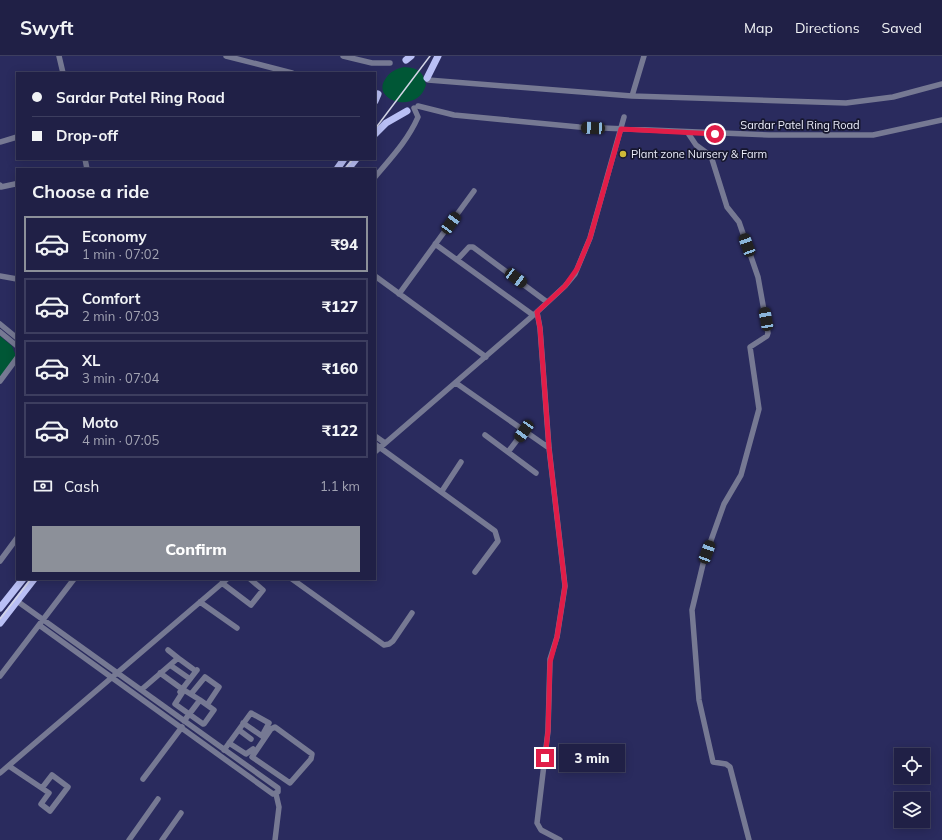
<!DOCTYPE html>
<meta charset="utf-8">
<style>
body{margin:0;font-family:Mulish,sans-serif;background:#2d2d51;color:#f1f3f6;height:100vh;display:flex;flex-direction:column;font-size:15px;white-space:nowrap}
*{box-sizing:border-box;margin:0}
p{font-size:13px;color:#a2a3b3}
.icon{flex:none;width:22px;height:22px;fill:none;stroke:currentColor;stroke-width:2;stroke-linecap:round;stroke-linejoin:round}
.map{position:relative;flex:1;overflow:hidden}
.panel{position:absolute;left:16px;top:112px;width:360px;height:412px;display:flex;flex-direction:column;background:#202046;border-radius:0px;box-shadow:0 2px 10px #0003,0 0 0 1px #3d3e5f}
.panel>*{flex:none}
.guide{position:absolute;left:16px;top:16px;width:360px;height:88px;border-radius:0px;box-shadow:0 2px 10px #0003,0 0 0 1px #3d3e5f;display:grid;align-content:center;height:88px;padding:0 16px;background:#202046}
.controls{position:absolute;left:894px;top:692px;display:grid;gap:8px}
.controls a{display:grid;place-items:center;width:36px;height:36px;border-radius:0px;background:#202046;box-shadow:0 2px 10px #0003,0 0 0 1px #3d3e5f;font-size:20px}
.end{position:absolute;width:18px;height:18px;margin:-9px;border:5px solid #e11d48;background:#fff;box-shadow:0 0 0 2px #fff}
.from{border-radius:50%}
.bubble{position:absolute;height:28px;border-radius:0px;background:#202046;box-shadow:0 2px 10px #0003,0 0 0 1px #3d3e5f;font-size:13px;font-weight:800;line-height:28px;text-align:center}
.car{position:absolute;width:12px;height:24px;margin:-12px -6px;border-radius:5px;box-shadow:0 0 3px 1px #0007;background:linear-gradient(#222 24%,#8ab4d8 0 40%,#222 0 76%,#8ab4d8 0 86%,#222 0)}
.guide b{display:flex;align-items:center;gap:14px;height:38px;font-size:15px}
.guide b+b{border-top:1px solid #3d3e5f}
.guide i{width:10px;height:10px;background:#f1f3f6}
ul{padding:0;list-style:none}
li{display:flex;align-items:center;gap:12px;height:56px;margin:0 8px 6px;padding:0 8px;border:2px solid #3d3e5f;border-radius:0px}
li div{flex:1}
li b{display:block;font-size:15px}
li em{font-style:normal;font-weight:800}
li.selected{border-color:#8c9099}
li>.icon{width:36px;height:36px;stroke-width:1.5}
h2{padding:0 16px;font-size:18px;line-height:48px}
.pay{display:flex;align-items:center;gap:10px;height:44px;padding:0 16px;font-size:15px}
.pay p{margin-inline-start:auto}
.action{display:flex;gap:8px;margin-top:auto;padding:8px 16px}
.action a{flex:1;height:46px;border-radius:0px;background:#8c9099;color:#fff;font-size:16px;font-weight:800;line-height:46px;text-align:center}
header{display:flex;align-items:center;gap:24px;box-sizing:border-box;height:56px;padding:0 20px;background:#202046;border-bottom:1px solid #3d3e5f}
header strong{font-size:19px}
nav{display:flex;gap:22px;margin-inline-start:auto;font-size:14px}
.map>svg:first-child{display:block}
.green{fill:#005736}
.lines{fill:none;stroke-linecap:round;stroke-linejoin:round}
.minor{stroke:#767993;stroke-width:5.5}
.major{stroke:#b9bff5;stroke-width:7}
.rail{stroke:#d2d4e6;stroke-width:1.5}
.route{stroke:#e11d48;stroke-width:5}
.poi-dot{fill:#ceb938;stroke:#16172e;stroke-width:1.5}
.labels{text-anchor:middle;stroke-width:3.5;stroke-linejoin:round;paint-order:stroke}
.street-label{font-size:11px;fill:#eceefb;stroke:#16172e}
.poi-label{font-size:11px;fill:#eceefb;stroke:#16172e;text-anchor:start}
</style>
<header>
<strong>Swyft</strong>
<nav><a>Map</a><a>Directions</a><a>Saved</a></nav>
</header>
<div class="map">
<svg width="942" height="784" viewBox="0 0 942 784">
<rect width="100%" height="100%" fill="#2a2b5e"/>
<path class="green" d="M404 11C418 12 423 15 426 29 417 60 369 44 386 22 391 15 396 13 404 11Z
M0 280 12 290 16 300 0 327Z"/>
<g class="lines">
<path class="minor" d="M59 0 63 17
M226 0 292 17
M343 0 372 7H390
M428 24 632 40 846 47 893 41 942 28
M632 40 644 0
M418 50 454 59 579 71 769 79H873L942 64
M688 77 696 89 711 100 727 151 739 166 758 221 768 277 767 280 750 291 759 353 741 419 724 448 704 504 692 554 699 644 713 706 726 708 730 711 749 784
M0 86 17 81
M85 103 87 113
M375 121C391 102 408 84 418 61L414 52
M0 129 1 131 15 128
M435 188 533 259
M457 204 469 191H473L547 246
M0 220 17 223
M375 220 486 301
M399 238 474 135
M537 256 540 272 549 392 565 530 557 581 550 603 548 675 537 767 541 774 560 784
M0 268 17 282
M0 276 17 290
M0 325 17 302
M456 327 549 392
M485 379 536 417
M375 380 385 387
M375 388 495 475 498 485 475 516
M375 396 537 256 565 230 575 218 590 182 624 61
M508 396 524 375
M442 435 461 406
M0 505 17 482
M292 523 384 589 389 588 393 585 412 557
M222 527 251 549 263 534 250 523
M17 545 278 732V736L273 738 39 569
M200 546 237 572
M168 594 178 602 170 609
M178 602 193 613
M160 617 182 633
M0 620 74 523
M141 634 170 609 190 623
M180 636 197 614
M191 638 205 621 219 631 207 649
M184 665 200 644 184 634 175 648 203 668H204L214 654 200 644
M243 667 262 680
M275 671 312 698 311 703 290 727 252 701 271 673Z
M239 674 251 683
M229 687 246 698 253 693
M224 694 251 657 269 667 264 676
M9 710C22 719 36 728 49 737L41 748 50 755 68 731 52 719 42 732
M0 717 227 523
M143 723 182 671
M129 784 158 743
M162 784 181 757
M275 784 279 751 276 738"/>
<path class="major" d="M406 4 411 0
M427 22 438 0
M375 45 378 38
M375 78 386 67 407 55
M337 113 344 103
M348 113 356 103
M0 552 23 523
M0 567 34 523"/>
<path class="rail" d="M375 73 430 0
M345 113 353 103
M0 563 31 523"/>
</g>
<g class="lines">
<path class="route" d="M545 702 548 675 550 606 557 581 565 530 549 392 540 272 537 256 565 230 577 213 590 182 621 73 715 78"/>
</g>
<circle class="poi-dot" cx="623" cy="98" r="4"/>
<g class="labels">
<g class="street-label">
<text x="800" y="73">Sardar Patel Ring Road</text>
</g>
<g class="poi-label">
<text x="631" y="102">Plant zone Nursery &amp; Farm</text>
</g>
</g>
</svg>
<div class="controls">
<a><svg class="icon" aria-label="locate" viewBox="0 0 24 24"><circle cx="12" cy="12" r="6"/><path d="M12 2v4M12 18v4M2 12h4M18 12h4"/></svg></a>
<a><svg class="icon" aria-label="layers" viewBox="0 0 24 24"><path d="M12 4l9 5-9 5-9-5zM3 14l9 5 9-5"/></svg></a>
</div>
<i class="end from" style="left:715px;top:78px"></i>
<i class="end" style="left:545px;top:702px"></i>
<div class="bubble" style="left:559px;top:688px;width:66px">3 min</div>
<i class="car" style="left:593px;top:72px;rotate:273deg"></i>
<i class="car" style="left:451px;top:167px;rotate:36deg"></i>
<i class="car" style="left:747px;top:189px;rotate:340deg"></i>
<i class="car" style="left:516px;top:222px;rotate:127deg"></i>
<i class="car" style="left:766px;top:263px;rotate:350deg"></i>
<i class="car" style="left:524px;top:375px;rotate:215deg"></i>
<i class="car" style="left:707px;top:496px;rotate:20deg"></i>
<div class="guide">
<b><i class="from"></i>Sardar Patel Ring Road</b>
<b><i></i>Drop-off</b>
</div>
<section class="panel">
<h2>Choose a ride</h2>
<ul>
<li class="selected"><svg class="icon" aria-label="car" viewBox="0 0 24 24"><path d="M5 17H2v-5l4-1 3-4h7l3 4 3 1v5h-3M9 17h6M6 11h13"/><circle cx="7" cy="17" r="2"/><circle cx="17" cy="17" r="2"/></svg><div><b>Economy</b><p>1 min · 07:02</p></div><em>₹94</em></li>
<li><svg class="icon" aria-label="car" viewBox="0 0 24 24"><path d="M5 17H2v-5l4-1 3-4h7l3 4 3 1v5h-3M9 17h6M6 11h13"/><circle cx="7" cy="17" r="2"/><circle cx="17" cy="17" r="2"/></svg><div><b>Comfort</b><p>2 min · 07:03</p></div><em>₹127</em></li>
<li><svg class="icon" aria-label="car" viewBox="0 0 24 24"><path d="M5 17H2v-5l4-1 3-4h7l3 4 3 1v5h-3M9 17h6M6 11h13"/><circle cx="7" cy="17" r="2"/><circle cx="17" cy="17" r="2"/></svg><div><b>XL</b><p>3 min · 07:04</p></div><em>₹160</em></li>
<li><svg class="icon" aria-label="car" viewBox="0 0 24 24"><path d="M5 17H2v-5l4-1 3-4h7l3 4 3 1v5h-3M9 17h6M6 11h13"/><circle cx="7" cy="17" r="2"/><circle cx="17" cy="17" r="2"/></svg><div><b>Moto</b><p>4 min · 07:05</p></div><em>₹122</em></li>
</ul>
<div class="pay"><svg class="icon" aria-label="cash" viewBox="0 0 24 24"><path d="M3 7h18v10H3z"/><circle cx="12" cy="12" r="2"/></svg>Cash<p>1.1 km</p></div>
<div class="action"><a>Confirm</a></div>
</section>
</div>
